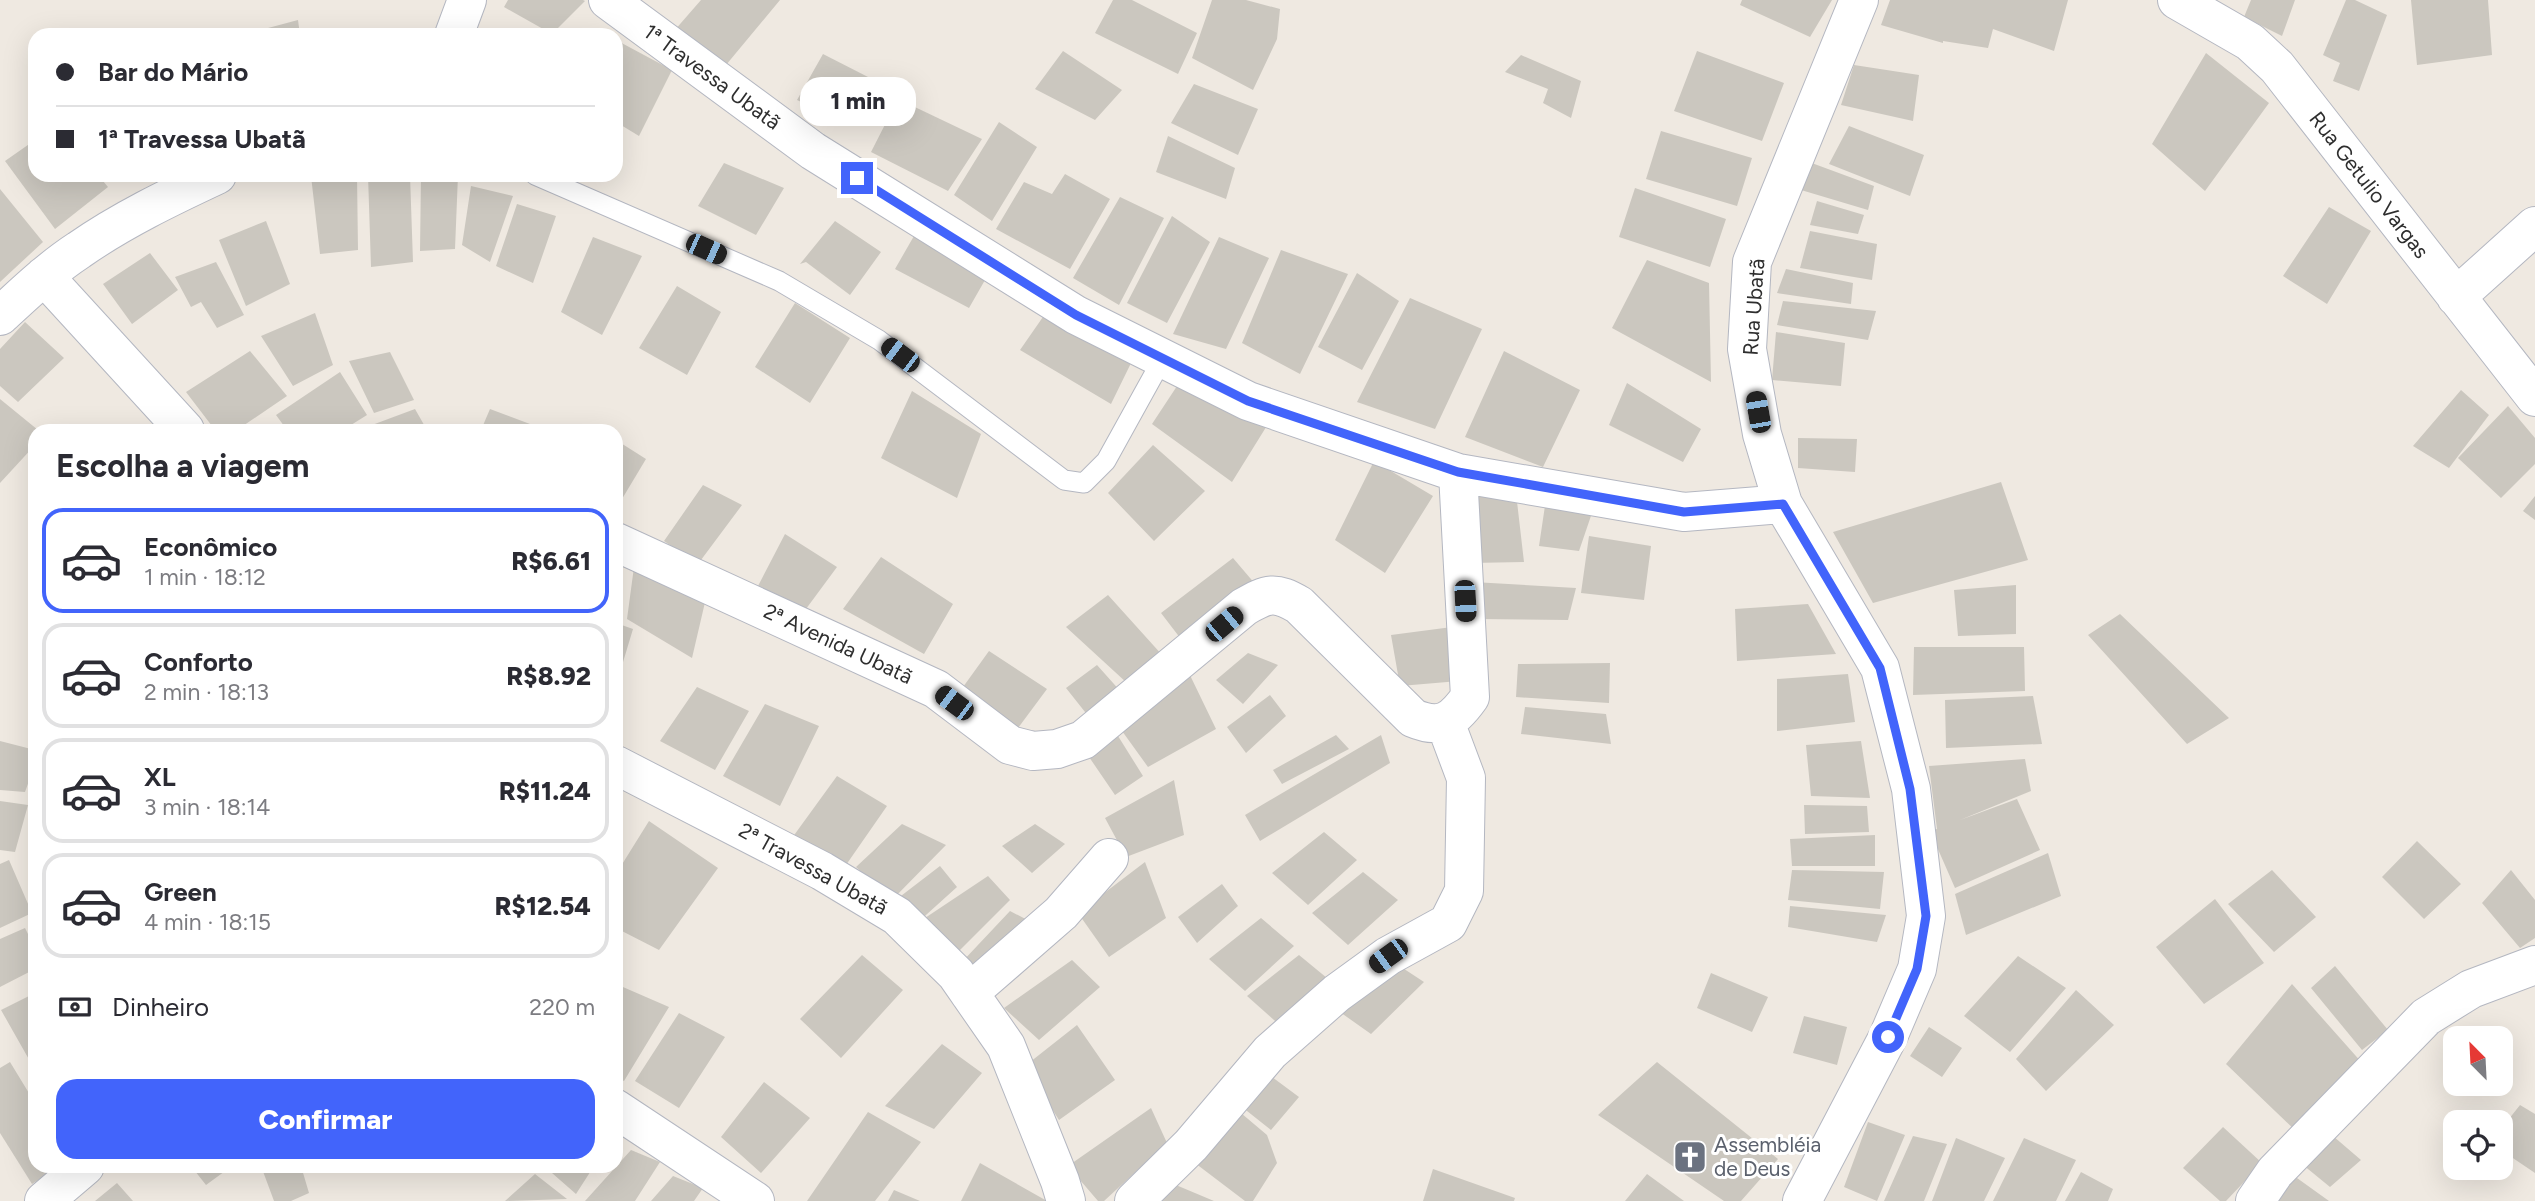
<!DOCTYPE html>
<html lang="pt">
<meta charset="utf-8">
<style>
body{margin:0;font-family:Figtree,sans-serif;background:#f7f7f7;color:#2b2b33;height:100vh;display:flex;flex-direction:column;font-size:26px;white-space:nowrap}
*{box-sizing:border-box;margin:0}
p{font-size:23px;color:#7c7c81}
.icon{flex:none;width:38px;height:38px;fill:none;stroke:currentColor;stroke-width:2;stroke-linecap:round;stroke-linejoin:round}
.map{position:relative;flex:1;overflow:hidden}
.panel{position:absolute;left:28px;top:424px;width:595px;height:749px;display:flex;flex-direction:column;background:#fff;border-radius:21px;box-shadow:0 7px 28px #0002}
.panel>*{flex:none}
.guide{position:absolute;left:28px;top:28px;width:595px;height:154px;border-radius:21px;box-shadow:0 7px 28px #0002;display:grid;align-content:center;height:154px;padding:0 28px;background:#fff}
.needle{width:46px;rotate:336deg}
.controls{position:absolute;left:2443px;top:1026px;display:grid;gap:14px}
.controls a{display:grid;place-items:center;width:70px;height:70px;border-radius:14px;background:#fff;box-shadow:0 7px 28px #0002;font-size:35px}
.end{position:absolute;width:32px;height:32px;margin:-16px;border:9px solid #4264fb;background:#fff;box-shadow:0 0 0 4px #fff}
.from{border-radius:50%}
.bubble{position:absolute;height:49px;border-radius:21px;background:#fff;box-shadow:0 7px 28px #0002;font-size:23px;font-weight:800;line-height:49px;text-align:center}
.car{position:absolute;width:21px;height:42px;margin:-21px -10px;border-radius:9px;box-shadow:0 0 5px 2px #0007;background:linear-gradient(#222 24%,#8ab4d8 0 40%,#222 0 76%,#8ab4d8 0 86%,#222 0)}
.guide b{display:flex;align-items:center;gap:24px;height:66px;font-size:26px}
.guide b+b{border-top:2px solid #e1e1e2}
.guide i{width:18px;height:18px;background:#2b2b33}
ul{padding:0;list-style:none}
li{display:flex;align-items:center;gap:21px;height:105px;margin:0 14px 10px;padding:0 14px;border:4px solid #e1e1e2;border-radius:21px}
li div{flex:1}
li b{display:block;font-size:26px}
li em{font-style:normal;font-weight:800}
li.current{border-color:#4264fb}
li>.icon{width:63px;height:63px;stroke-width:1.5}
h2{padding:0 28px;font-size:32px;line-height:84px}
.pay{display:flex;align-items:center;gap:18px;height:77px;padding:0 28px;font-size:26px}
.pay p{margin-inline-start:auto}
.cta{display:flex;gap:14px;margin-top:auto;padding:14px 28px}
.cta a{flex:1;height:80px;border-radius:21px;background:#4264fb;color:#fff;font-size:28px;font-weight:800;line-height:80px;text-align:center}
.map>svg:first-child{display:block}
.building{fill:#cbc7bf}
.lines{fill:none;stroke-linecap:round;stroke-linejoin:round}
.service-casing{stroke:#b4b7c1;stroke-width:21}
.minor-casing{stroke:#b4b7c1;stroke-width:40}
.service{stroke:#fff;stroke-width:19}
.minor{stroke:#fff;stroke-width:38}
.route{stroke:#4264fb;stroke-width:9}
.labels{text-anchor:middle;stroke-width:6;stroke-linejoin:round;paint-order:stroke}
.street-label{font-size:21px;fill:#2e2e2e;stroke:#fff}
.worship-label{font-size:21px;fill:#5b616d;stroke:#fff;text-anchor:start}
</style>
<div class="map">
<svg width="2535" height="1201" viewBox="0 0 2535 1201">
<rect width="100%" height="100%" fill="#efe9e1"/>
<path class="building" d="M508 0H583L585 1 552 34 504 7Z
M701 0H780L726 65 674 31Z
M1113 0H1132L1197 33 1178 74 1095 33Z
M1212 0H1246L1280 9 1277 39 1253 90 1192 58Z
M1742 0H1832L1810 37 1740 5Z
M1890 0H2068L2054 51 1993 29 1988 48 1943 41V43L1881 25Z
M2251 0H2295L2282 36 2244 17Z
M2346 0H2355L2387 15 2359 91 2333 81 2340 63 2323 55Z
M2411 0H2488L2492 55 2417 65Z
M298 20 300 35H246V34Z
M616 40 672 70 639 136 616 122Z
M1063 51 1122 90 1095 120 1035 89Z
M1697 51 1784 83 1762 141 1674 111Z
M2206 53 2269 103 2205 191 2152 144Z
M823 54 870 78 849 125 797 100Z
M1521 55 1581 81 1571 118 1543 103 1548 89 1505 72Z
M1854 65 1919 75 1913 121 1841 105Z
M1194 84 1258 109 1238 155 1171 123Z
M898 99 982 139 948 191 871 152Z
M999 122 1037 147 992 221 954 195Z
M1849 126 1924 155 1910 196 1829 164Z
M1661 131 1752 158 1737 206 1646 179Z
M1168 136 1235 168 1226 199 1156 172Z
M35 140V175H98L108 187 55 229 5 161Z
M1809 162 1874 186 1868 210 1801 190Z
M724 163 784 188 756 235 698 206Z
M1065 174 1110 199 1070 269 996 229 1024 182 1052 194Z
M357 175 358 250 320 254 311 176Z
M368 175H410L413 262 371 267Z
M421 175H458L455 249 420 251Z
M471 186 513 196 490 262 462 245Z
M1635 188 1726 219 1710 267 1619 237Z
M0 189 43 242 0 282Z
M1120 197 1164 218 1119 305 1073 278Z
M1817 201 1864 215 1858 234 1810 225Z
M517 204 556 216 533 283 496 266Z
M2329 207 2371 231 2327 304 2283 276Z
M1172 216 1210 242 1167 323 1127 303Z
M266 221 290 284 246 306 219 240Z
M835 221 881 252 850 295 806 262 800 264Z
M918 229 989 273 969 308 895 269Z
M1810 231 1877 244 1872 280 1800 268Z
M593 237 642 256 602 335 561 312Z
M1219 237 1269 258 1226 349 1173 334Z
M1281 250 1348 274 1300 374 1242 343Z
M150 253 178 290 132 324 103 284Z
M1647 260 1709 283 1711 382 1612 328Z
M216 262 244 315 217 328 201 302 191 307 175 277Z
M1786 269 1853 283 1851 304 1777 293Z
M1357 273 1399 301 1362 370 1318 347Z
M677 286 721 312 687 375 639 348Z
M1410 298 1482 329 1435 429 1357 402Z
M1783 301 1876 311 1868 340 1777 325Z
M795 303 850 338 810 403 755 367Z
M315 313 333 365 293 386 261 336Z
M1045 314 1133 359 1111 404 1020 350Z
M25 322 64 358 18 402 0 386V349Z
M1776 332 1845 343 1841 386 1772 380Z
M250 351 287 396 237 430H215L186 392Z
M1504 351 1580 390 1543 467 1465 437Z
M390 352 414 400 374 413 349 361Z
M340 372 367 415 343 430H287L276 415Z
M1179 383 1268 424 1232 482 1152 424Z
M1627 383 1701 429 1683 462 1609 425Z
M2461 390 2489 415 2449 468 2413 446Z
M912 391 981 434 957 498 881 458Z
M0 399 38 430H35V445L0 483Z
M2508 406 2535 438V464L2501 498 2458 458Z
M415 409 427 430H374L372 425Z
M490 409 538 427 537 430H481Z
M1798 438 1857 439 1855 472 1798 468Z
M616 440 646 459 616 509Z
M1153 445 1205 491 1154 541 1108 493Z
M1374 461 1433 496 1385 573 1335 540Z
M2001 482 2028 560 1873 603 1833 532Z
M703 485 742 505 698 564 664 541Z
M1516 493 1524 562 1471 563 1466 495Z
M2535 496V520L2523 511Z
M1546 499 1593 510 1579 551 1539 546Z
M785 534 837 567 803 613 758 586Z
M1589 536 1651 546 1644 600 1581 593Z
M881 557 953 604 924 654 843 609Z
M1233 558 1256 585 1184 643 1161 613Z
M634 567 706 598 692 658 627 619Z
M1473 582 1576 588 1568 620 1478 619Z
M2016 585V634L1958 636 1954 590Z
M1108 595 1163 656 1127 683 1066 627Z
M1808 604 1836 654 1737 661 1735 609Z
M2120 614 2229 718 2187 744 2088 635Z
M616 623 633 629 617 682H616Z
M1452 627 1459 681 1400 686 1391 635Z
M1914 647H2024L2025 691 1913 695Z
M989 651 1047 689 1015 732 958 694Z
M1248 653 1278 665 1243 704 1216 680Z
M1610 663 1609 703 1516 697 1518 664Z
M1097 665 1122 693 1089 717 1066 688Z
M1187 669 1216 729 1148 767 1117 724Z
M1848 674 1855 722 1777 731V679Z
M697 687 749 711 715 770 660 741Z
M1270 695 1286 716 1246 753 1227 727Z
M2033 696 2042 744 1946 748 1945 700Z
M765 704 819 726 780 806 723 776Z
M1525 707 1606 714 1611 744 1521 734Z
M1336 735 1349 749 1282 784 1273 770Z
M1381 735 1390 763 1260 841 1245 815Z
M1118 736 1143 776 1115 795 1087 754Z
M0 741 35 750V764L25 792 0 790Z
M1861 741 1870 798 1811 796 1806 745Z
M2025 759 2031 791 1960 820 2017 799 2040 850 1955 888 1930 831 1937 829 1929 766Z
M837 776 887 806 846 865 792 838Z
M1174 780 1184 835 1126 857 1105 818Z
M0 801 28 805 15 852 0 850Z
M1804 805 1867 806 1869 832 1805 834Z
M649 821 718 868 659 950 616 928V874Z
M902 824 946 845 892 900 856 867Z
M1035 824 1065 844 1032 873 1002 846Z
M1324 832 1357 860 1308 905 1272 873Z
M1875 835V866H1792L1790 839Z
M2417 841 2461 884 2424 919 2382 877Z
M2048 853 2061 896 1966 935 1955 894Z
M9 860 32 913 0 928V864Z
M1145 862 1166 918 1109 957 1078 913Z
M940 866 957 887 916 924 897 899Z
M1792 870 1884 872 1880 909 1788 900Z
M2272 870 2316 917 2274 952 2228 904Z
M2511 870 2535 900V938L2520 948 2482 903Z
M1363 872 1398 900 1348 945 1312 913Z
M988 876 1010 900 955 955 919 922Z
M1222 884 1238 906 1197 943 1178 917Z
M2215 899 2264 963 2204 1004 2156 947Z
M1790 906 1886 915 1877 942 1788 927Z
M1010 911 1037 925 971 978 961 963Z
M1261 918 1294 946 1245 991 1209 959Z
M25 928 35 948V969L0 987V939Z
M862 955 903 990 841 1058 800 1019Z
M1299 955 1333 983 1283 1028 1247 996Z
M2018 956 2066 988 2010 1052 1964 1016Z
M1072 960 1100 987 1039 1040 1004 1008Z
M1392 961 1424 982 1371 1034 1330 1005Z
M2335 966 2388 1030 2362 1050 2311 988Z
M1711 973 1768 997 1752 1032 1697 1008Z
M616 984 669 1007 624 1081 616 1077Z
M2292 984 2363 1064 2298 1133 2226 1064Z
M2076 990 2114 1025 2046 1091 2016 1059Z
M35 993V1070L1 1010Z
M679 1013 725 1037 679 1108 635 1081Z
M1804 1016 1847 1027 1837 1065 1793 1053Z
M1077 1025 1115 1080 1059 1120 1025 1066Z
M1929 1027 1962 1048 1942 1077 1910 1056Z
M942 1044 982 1073 934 1129 885 1106Z
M10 1062 35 1103V1166H60L32 1184 0 1133V1068Z
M1657 1062 1778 1159 1741 1201H1724L1598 1115Z
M1268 1074 1299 1097 1271 1130 1242 1107Z
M764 1082 810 1118 761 1173 721 1137Z
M2520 1105 2535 1114V1173L2501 1150V1129Z
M1151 1108 1167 1143 1104 1201H1098L1068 1166Z
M1235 1108 1267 1135 1277 1163 1253 1201H1245L1191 1160Z
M868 1112 921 1142 875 1201H807Z
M1868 1122 1905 1135 1877 1201 1844 1187Z
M2223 1127 2262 1163 2226 1201H2220L2183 1168Z
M1913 1136 1947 1144 1924 1201H1884Z
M2333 1136 2361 1160 2330 1187 2297 1160Z
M1956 1138 2005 1158 1984 1201H1932Z
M2024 1138 2076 1160 2056 1201H1993Z
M631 1150 660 1162 635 1201H585Z
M980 1163 1047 1201H961Z
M191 1166H232L206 1185Z
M261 1166H301L309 1193 291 1201H274Z
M544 1166H594L576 1194Z
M1433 1169 1515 1198 1514 1201H1423Z
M2081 1172 2113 1189 2108 1201H2065Z
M2290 1173 2329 1201H2273Z
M535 1174 567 1199 505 1201Z
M1647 1174 1684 1201H1625Z
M673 1176 703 1188 694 1201H651Z
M1164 1180 1214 1201H1149Z
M117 1183 133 1201H95Z
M894 1190 920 1201H888Z"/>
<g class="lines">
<defs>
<path id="service" d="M535 175 779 281 879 340 1064 480 1084 483 1106 461 1163 358"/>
<path id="minor" d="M608 0 813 151 1076 315 1248 401 1458 473 1684 512 1783 504
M2177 0 2250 42 2277 67 2535 397
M454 35 467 0
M44 276 185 430
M2456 297 2535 226
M0 316C25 293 50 269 79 250 122 220 170 197 217 175
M616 542 936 689 1010 745 1033 751 1057 749 1083 740 1244 607C1268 593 1275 591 1299 605L1413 718C1441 730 1453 721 1470 697L1458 473
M616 765 822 871 897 916 956 974 1006 1046 1060 1181 1066 1201
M969 993 1061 913 1109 858
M616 1109 755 1201
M44 1201 85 1166
M1134 1201 1191 1145 1270 1052 1337 993 1388 956 1448 923 1464 891 1466 778 1445 722
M1802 1201 1888 1037 1917 969 1926 916 1911 789 1880 668 1783 504 1762 434 1747 349 1752 262 1859 0
M2255 1201 2275 1172 2426 1017 2471 989 2535 965"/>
</defs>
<use href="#service" class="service-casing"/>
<use href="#minor" class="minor-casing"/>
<use href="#service" class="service"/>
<use href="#minor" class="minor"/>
</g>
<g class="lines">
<path class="route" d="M857 178 1076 315 1248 401 1458 472 1684 512 1783 504 1880 668 1910 789 1926 916 1917 969 1888 1037"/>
</g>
<defs>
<symbol id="church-square" viewBox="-11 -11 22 22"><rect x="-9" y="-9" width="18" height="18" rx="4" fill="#6b7280" stroke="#fff"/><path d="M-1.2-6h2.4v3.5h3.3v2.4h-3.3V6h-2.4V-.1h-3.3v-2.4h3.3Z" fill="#fff"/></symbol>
</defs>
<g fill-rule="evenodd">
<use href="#church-square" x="1671" y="1138" width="38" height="38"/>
</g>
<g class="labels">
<g class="street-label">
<text transform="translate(712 77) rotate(36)" y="7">1ª Travessa Ubatã</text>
<text transform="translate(2369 185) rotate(52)" y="7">Rua Getulio Vargas</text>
<text transform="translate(1754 307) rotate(-86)" y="7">Rua Ubatã</text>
<text transform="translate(838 644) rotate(25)" y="7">2ª Avenida Ubatã</text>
<text transform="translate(813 869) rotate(29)" y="7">2ª Travessa Ubatã</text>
</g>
<g class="worship-label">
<text x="1714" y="1152">Assembléia<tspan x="1714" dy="24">de Deus</tspan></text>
</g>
</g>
</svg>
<div class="controls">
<a><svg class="needle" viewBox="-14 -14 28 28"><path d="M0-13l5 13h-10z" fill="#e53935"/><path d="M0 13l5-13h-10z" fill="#7c7c81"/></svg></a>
<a><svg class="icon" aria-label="locate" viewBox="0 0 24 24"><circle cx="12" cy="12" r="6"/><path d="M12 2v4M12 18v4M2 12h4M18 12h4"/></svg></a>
</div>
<i class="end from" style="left:1888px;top:1037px"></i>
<i class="end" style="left:857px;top:178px"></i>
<div class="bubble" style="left:800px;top:77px;width:116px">1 min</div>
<i class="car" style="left:706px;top:249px;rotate:114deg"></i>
<i class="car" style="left:900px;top:355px;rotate:307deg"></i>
<i class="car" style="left:1758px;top:412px;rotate:350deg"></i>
<i class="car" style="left:1465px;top:601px;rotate:177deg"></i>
<i class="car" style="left:1224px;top:624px;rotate:50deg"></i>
<i class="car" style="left:954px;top:703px;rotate:307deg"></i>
<i class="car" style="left:1388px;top:956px;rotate:234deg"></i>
<div class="guide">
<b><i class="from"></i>Bar do Mário</b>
<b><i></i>1ª Travessa Ubatã</b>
</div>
<section class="panel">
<h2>Escolha a viagem</h2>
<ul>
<li class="current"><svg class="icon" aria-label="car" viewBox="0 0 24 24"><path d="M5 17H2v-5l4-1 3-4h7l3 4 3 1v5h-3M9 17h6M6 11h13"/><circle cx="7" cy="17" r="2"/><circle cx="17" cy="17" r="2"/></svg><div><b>Econômico</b><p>1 min · 18:12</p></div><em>R$6.61</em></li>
<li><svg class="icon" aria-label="car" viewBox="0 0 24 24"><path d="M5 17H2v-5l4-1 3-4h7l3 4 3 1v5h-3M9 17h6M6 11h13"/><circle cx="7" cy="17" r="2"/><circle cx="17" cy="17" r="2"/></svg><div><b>Conforto</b><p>2 min · 18:13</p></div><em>R$8.92</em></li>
<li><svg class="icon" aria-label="car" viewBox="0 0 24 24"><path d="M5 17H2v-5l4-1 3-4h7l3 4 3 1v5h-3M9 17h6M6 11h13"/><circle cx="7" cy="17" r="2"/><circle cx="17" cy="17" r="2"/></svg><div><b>XL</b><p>3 min · 18:14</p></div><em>R$11.24</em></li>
<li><svg class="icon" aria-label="car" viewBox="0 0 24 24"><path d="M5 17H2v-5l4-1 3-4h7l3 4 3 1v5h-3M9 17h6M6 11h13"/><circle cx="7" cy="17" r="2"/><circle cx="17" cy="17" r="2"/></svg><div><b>Green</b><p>4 min · 18:15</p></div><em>R$12.54</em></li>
</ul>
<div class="pay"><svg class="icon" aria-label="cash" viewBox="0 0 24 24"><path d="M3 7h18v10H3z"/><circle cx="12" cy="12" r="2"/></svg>Dinheiro<p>220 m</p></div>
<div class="cta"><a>Confirmar</a></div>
</section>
</div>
